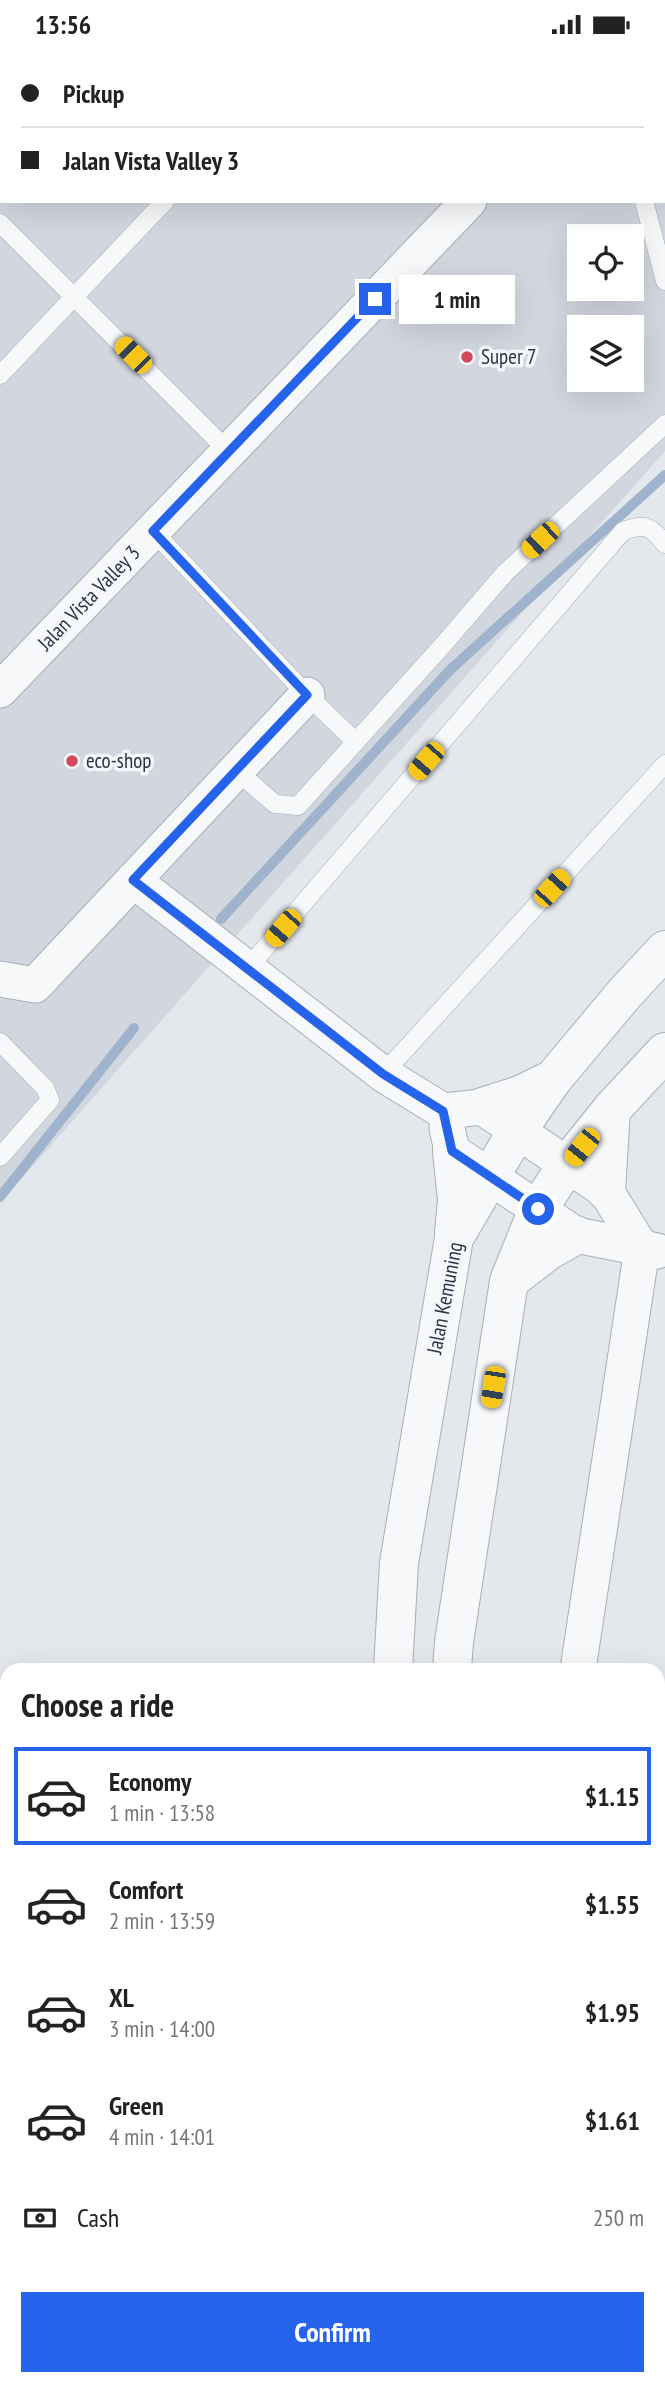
<!DOCTYPE html>
<meta charset="utf-8">
<style>
body{margin:0;font-family:"PT Sans Narrow",sans-serif;background:#f6f6f6;color:#222;height:100vh;display:flex;flex-direction:column;font-size:26px;white-space:nowrap}
*{box-sizing:border-box;margin:0}
p{font-size:23px;color:#767676}
.icon{flex:none;width:38px;height:38px;fill:none;stroke:currentColor;stroke-width:2;stroke-linecap:round;stroke-linejoin:round}
.map{position:relative;flex:1;overflow:hidden}
.panel{position:absolute;left:0px;top:1614px;width:665px;height:723px;display:flex;flex-direction:column;background:#fff;border-radius:21px 21px 0 0;box-shadow:0 7px 28px #0002}
.panel>*{flex:none}
.top-card{position:absolute;left:0px;top:0px;width:665px;height:154px;box-shadow:0 7px 28px #0002;display:grid;align-content:center;height:154px;padding:0 21px;background:#fff}
.buttons{position:absolute;left:567px;top:175px;display:grid;gap:14px}
.buttons a{display:grid;place-items:center;width:77px;height:77px;border-radius:0px;background:#fff;box-shadow:0 7px 28px #0002;font-size:35px}
.end{position:absolute;width:32px;height:32px;margin:-16px;border:9px solid #2563eb;background:#fff;box-shadow:0 0 0 4px #fff}
.from{border-radius:50%}
.bubble{position:absolute;height:49px;border-radius:0px;background:#fff;box-shadow:0 7px 28px #0002;font-size:23px;font-weight:700;line-height:49px;text-align:center}
.car{position:absolute;width:21px;height:42px;margin:-21px -10px;border-radius:9px;box-shadow:0 0 5px 2px #0007;background:linear-gradient(#f5c518 24%,#345 0 40%,#f5c518 0 76%,#345 0 86%,#f5c518 0)}
.top-card b{display:flex;align-items:center;gap:24px;height:66px;font-size:26px}
.top-card b+b{border-top:2px solid #e0e0e0}
.top-card i{width:18px;height:18px;background:#222}
ul{padding:0;list-style:none}
li{display:flex;align-items:center;gap:21px;height:98px;margin:0 14px 10px;padding:0 7px;border:4px solid transparent;border-radius:0px}
li div{flex:1}
li b{display:block;font-size:26px}
li em{font-style:normal;font-weight:700}
li.selected{border-color:#2563eb}
li>.icon{width:63px;height:63px;stroke-width:1.5}
h2{padding:0 21px;font-size:32px;line-height:84px}
.pay{display:flex;align-items:center;gap:18px;height:77px;padding:0 21px;font-size:26px}
.pay p{margin-inline-start:auto}
.action{display:flex;gap:14px;margin-top:auto;padding:14px 21px}
.action a{flex:1;height:80px;border-radius:0px;background:#2563eb;color:#fff;font-size:28px;font-weight:700;line-height:80px;text-align:center}
.status{display:flex;justify-content:space-between;align-items:center;height:49px;padding:0 35px;background:#fff;direction:ltr}
.status svg{height:19px;fill:currentColor}
.map>svg:first-child{display:block}
.built{fill:#d2d6de;fill-rule:evenodd}
.lines{fill:none;stroke-linecap:round;stroke-linejoin:round}
.stream{stroke:#9fb4cc;stroke-width:10}
.service-casing{stroke:#a9aeb7;stroke-width:19}
.minor-casing{stroke:#a9aeb7;stroke-width:37}
.tertiary-casing{stroke:#a9aeb7;stroke-width:40}
.service{stroke:#f7f8fa;stroke-width:18}
.minor{stroke:#f7f8fa;stroke-width:35}
.tertiary{stroke:#f7f8fa;stroke-width:38}
.route{stroke:#2563eb;stroke-width:9}
.poi-dot{fill:#d1495b;stroke:#f4f6f9;stroke-width:2.5}
.labels{text-anchor:middle;stroke-width:7;stroke-linejoin:round;paint-order:stroke}
.poi-label{font-size:21px;fill:#2b3445;stroke:#f4f6f9;text-anchor:start}
.street-label{font-size:21px;fill:#2b3445;stroke:#f4f6f9}
</style>
<div class="status"><b>13:56</b><svg viewBox="0 0 49 12"><path d="M0 12V9h3v3zM5 12V6h3v6zM10 12V3h3v9zM15 12V0h3v12zM26 1h20v11H26zM47 4h2v5h-2z"/></svg></div>
<div class="map">
<svg width="665" height="2335" viewBox="0 0 665 2335">
<rect width="100%" height="100%" fill="#e4e7ec"/>
<path class="built" d="M0 0H633V2H2V152H663V125L665 132V402L0 1154ZM579 187H632V240H579ZM579 278H632V331H579Z"/>
<g class="lines">
<path class="stream" d="M221 870 450 621 665 426
M0 1148 134 979"/>
<defs>
<path id="service" d="M316 0 318 2
M644 152 665 232
M0 174 229 403
M0 326 165 152
M153 482 307 646 356 693
M236 721 275 755 298 757 442 597 505 524 665 375
M247 920 623 482C646 474 650 477 665 495
M0 993 45 1039 50 1051 0 1108
M383 1025 665 715"/>
<path id="minor" d="M594 0V2
M36 2 37 0
M640 2 648 0
M0 39 2 37
M0 641 469 152
M133 831 383 1025 443 1062 482 1058 606 1142 642 1200 578 1620
M0 930 35 936 307 646
M447 1079 452 1102 576 1186 657 1202
M658 1699 665 1657
M658 2171 665 2172
M267 2329 268 2335"/>
<path id="tertiary" d="M623 2 624 0
M663 37 665 38
M482 1058 520 1046 553 1030
M452 1102 457 1151 454 1183
M606 1142 611 1061
M509 1232 548 1202 576 1186
M393 1620 399 1514 454 1189 517 1082 553 1030 625 944 665 901
M452 1620 454 1593 509 1232 538 1160 567 1116 611 1061 665 1003
M546 2329 548 2335
M601 2329 603 2335"/>
</defs>
<use href="#service" class="service-casing"/>
<use href="#minor" class="minor-casing"/>
<use href="#tertiary" class="tertiary-casing"/>
<use href="#service" class="service"/>
<use href="#minor" class="minor"/>
<use href="#tertiary" class="tertiary"/>
</g>
<g class="lines">
<path class="route" d="M375 250 153 482 307 646 133 831 383 1025 443 1062 452 1102 538 1160"/>
</g>
<g class="poi-dot">
<circle cx="467" cy="308" r="7"/>
<circle cx="72" cy="712" r="7"/>
</g>
<g class="labels">
<g class="poi-label">
<text x="481" y="315">Super 7</text>
<text x="86" y="719">eco-shop</text>
</g>
<g class="street-label">
<text transform="translate(89 549) rotate(-46)" y="7">Jalan Vista Valley 3</text>
<text transform="translate(445 1249) rotate(-79)" y="7">Jalan Kemuning</text>
</g>
</g>
</svg>
<div class="buttons">
<a><svg class="icon" aria-label="locate" viewBox="0 0 24 24"><circle cx="12" cy="12" r="6"/><path d="M12 2v4M12 18v4M2 12h4M18 12h4"/></svg></a>
<a><svg class="icon" aria-label="layers" viewBox="0 0 24 24"><path d="M12 4l9 5-9 5-9-5zM3 14l9 5 9-5"/></svg></a>
</div>
<i class="end from" style="left:538px;top:1160px"></i>
<i class="end" style="left:375px;top:250px"></i>
<div class="bubble" style="left:399px;top:226px;width:116px">1 min</div>
<i class="car" style="left:133px;top:306px;rotate:315deg"></i>
<i class="car" style="left:540px;top:491px;rotate:227deg"></i>
<i class="car" style="left:426px;top:712px;rotate:221deg"></i>
<i class="car" style="left:552px;top:839px;rotate:42deg"></i>
<i class="car" style="left:283px;top:879px;rotate:221deg"></i>
<i class="car" style="left:582px;top:1098px;rotate:219deg"></i>
<i class="car" style="left:493px;top:1338px;rotate:189deg"></i>
<div class="top-card">
<b><i class="from"></i>Pickup</b>
<b><i></i>Jalan Vista Valley 3</b>
</div>
<section class="panel">
<h2>Choose a ride</h2>
<ul>
<li class="selected"><svg class="icon" aria-label="car" viewBox="0 0 24 24"><path d="M5 17H2v-5l4-1 3-4h7l3 4 3 1v5h-3M9 17h6M6 11h13"/><circle cx="7" cy="17" r="2"/><circle cx="17" cy="17" r="2"/></svg><div><b>Economy</b><p>1 min · 13:58</p></div><em>$1.15</em></li>
<li><svg class="icon" aria-label="car" viewBox="0 0 24 24"><path d="M5 17H2v-5l4-1 3-4h7l3 4 3 1v5h-3M9 17h6M6 11h13"/><circle cx="7" cy="17" r="2"/><circle cx="17" cy="17" r="2"/></svg><div><b>Comfort</b><p>2 min · 13:59</p></div><em>$1.55</em></li>
<li><svg class="icon" aria-label="car" viewBox="0 0 24 24"><path d="M5 17H2v-5l4-1 3-4h7l3 4 3 1v5h-3M9 17h6M6 11h13"/><circle cx="7" cy="17" r="2"/><circle cx="17" cy="17" r="2"/></svg><div><b>XL</b><p>3 min · 14:00</p></div><em>$1.95</em></li>
<li><svg class="icon" aria-label="car" viewBox="0 0 24 24"><path d="M5 17H2v-5l4-1 3-4h7l3 4 3 1v5h-3M9 17h6M6 11h13"/><circle cx="7" cy="17" r="2"/><circle cx="17" cy="17" r="2"/></svg><div><b>Green</b><p>4 min · 14:01</p></div><em>$1.61</em></li>
</ul>
<div class="pay"><svg class="icon" aria-label="cash" viewBox="0 0 24 24"><path d="M3 7h18v10H3z"/><circle cx="12" cy="12" r="2"/></svg>Cash<p>250 m</p></div>
<div class="action"><a>Confirm</a></div>
</section>
</div>
